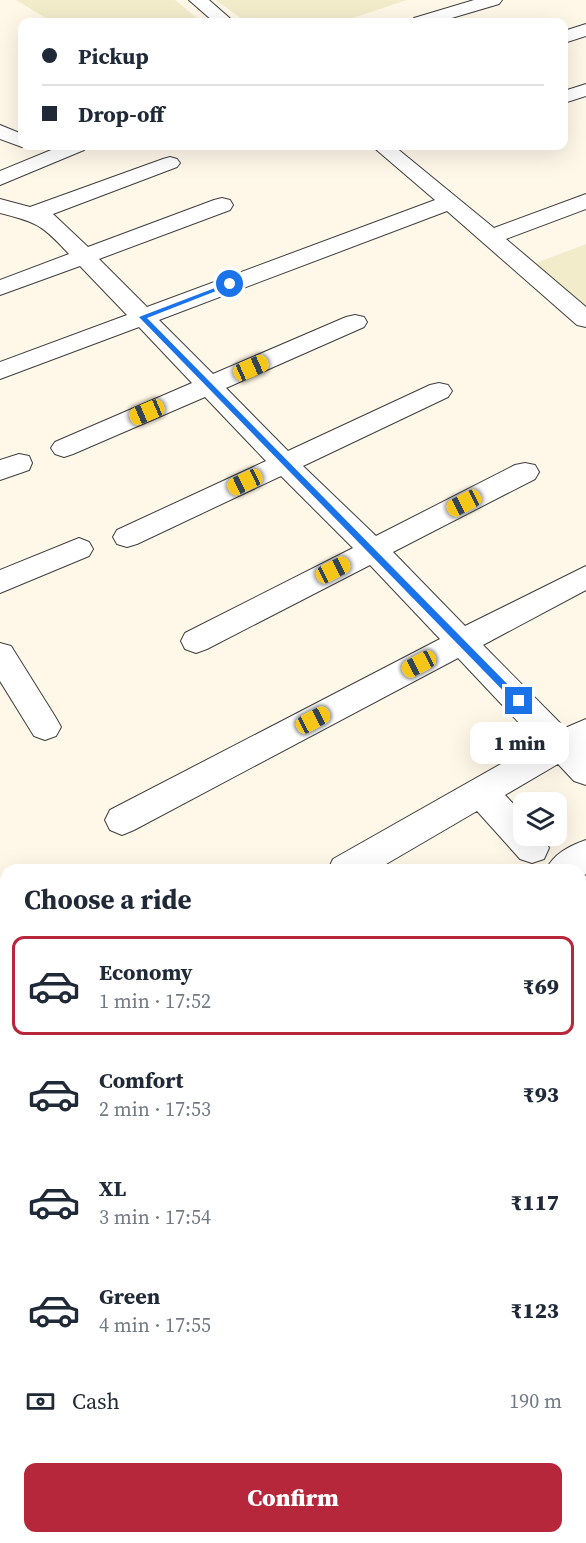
<!DOCTYPE html>
<meta charset="utf-8">
<style>
body{margin:0;font-family:"Source Serif 4",serif;background:#f6f6f7;color:#1f2937;height:100vh;display:flex;flex-direction:column;font-size:22px;white-space:nowrap}
*{box-sizing:border-box;margin:0}
p{font-size:20px;color:#747a83}
.icon{flex:none;width:33px;height:33px;fill:none;stroke:currentColor;stroke-width:2;stroke-linecap:round;stroke-linejoin:round}
.map{position:relative;flex:1;overflow:hidden}
.drawer{position:absolute;left:0px;top:864px;width:586px;height:680px;display:flex;flex-direction:column;background:#fff;border-radius:18px 18px 0 0;box-shadow:0 6px 24px #0002}
.drawer>*{flex:none}
.hud{position:absolute;left:18px;top:18px;width:550px;height:132px;border-radius:12px;box-shadow:0 6px 24px #0002;display:grid;align-content:center;height:132px;padding:0 24px;background:#fff}
.fabs{position:absolute;left:513px;top:792px;display:grid;gap:12px}
.fabs a{display:grid;place-items:center;width:54px;height:54px;border-radius:12px;background:#fff;box-shadow:0 6px 24px #0002;font-size:30px}
.end{position:absolute;width:27px;height:27px;margin:-14px;border:8px solid #1a73e8;background:#fff;box-shadow:0 0 0 3px #fff}
.from{border-radius:50%}
.bubble{position:absolute;height:42px;border-radius:12px;background:#fff;box-shadow:0 6px 24px #0002;font-size:20px;font-weight:800;line-height:42px;text-align:center}
.car{position:absolute;width:18px;height:36px;margin:-18px -9px;border-radius:8px;box-shadow:0 0 4px 2px #0007;background:linear-gradient(#f5c518 24%,#345 0 40%,#f5c518 0 76%,#345 0 86%,#f5c518 0)}
.hud b{display:flex;align-items:center;gap:21px;height:57px;font-size:22px}
.hud b+b{border-top:2px solid #e0e1e3}
.hud i{width:15px;height:15px;background:#1f2937}
ul{padding:0;list-style:none}
li{display:flex;align-items:center;gap:18px;height:99px;margin:0 12px 9px;padding:0 12px;border:3px solid transparent;border-radius:12px}
li div{flex:1}
li b{display:block;font-size:22px}
li em{font-style:normal;font-weight:800}
li.on{border-color:#b7273c}
li>.icon{width:54px;height:54px;stroke-width:1.5}
h2{padding:0 24px;font-size:27px;line-height:72px}
.pay{display:flex;align-items:center;gap:15px;height:66px;padding:0 24px;font-size:22px}
.pay p{margin-inline-start:auto}
.action{display:flex;gap:12px;margin-top:auto;padding:12px 24px}
.action a{flex:1;height:69px;border-radius:12px;background:#b7273c;color:#fff;font-size:24px;font-weight:800;line-height:69px;text-align:center}
.map>svg:first-child{display:block}
.farmland{fill:#f3eccb}
.lines{fill:none;stroke-linecap:round;stroke-linejoin:round}
.minor-casing{stroke:#3e3e3e;stroke-width:2}
.minor{fill:#fff;fill-rule:evenodd}
.route{fill:#1a73e8}
</style>
<div class="map">
<svg width="586" height="1543" viewBox="0 0 586 1543">
<rect width="100%" height="100%" fill="#fff8e9"/>
<path class="farmland" d="M16 0H175L197 18 178 22H52Z
M216 0H407L341 22H246Z
M586 244V307L533 264Z"/>
<g class="lines">
<defs>
<path id="minor" d="M189 0H209L234 22H214Z
M474 0H502L499 4 438 22H411L414 18Z
M586 24V36L564 43V31Z
M586 84V96L564 103V91Z
M0 125 22 134V146H29L22 147 0 139Z
M61 146H87L84 150 0 185V171Z
M372 146H394L494 228 586 194V209L506 239 586 307V327L577 325 447 211 159 320 213 374 346 317 355 315 364 317 367 322 364 327 226 388 288 451 430 385 439 383 448 385 452 391 448 397 303 466 376 536 515 465 525 463 535 465 539 472 535 479 393 552 465 626 586 566V590L483 645 565 728 586 719V785L574 781 558 764 505 795 524 815V836H543L549 848 544 859 532 863 520 859 477 811 376 870H328L333 859 538 743 458 658 134 830 122 835 110 830 105 820 110 810 440 639 370 565 207 649 196 653 185 649 181 641 185 633 353 548 281 476 137 544 127 547 117 544 113 537 117 530 266 461 205 397 73 454 64 457 55 454 51 448 55 442 192 383 139 327 0 379V362L127 315 80 266 0 295V280L69 254C42 225 39 223 0 213V199L30 207 163 159 170 157 177 159 180 163 177 167 53 214 88 247 214 200 222 198 230 200 233 205 230 210 99 259 147 307 435 200Z
M19 454 29 456 32 463 29 470 0 480V460Z
M79 538 89 542 93 549 89 556 0 593V570Z
M0 643 11 646 56 718 61 727 56 736 45 740 34 736 0 681Z
M586 840V874L580 878V870H546C553 854 569 846 586 840Z
M586 1072V1114L580 1117V1075Z
M586 1358V1405L580 1407V1361Z
M377 1538H429L427 1543H375Z"/>
</defs>
<use href="#minor" class="minor-casing"/>
<use href="#minor" class="minor"/>
</g>
<path class="route" d="M228 283 234 284 147 318 522 699V704H516L139 317Z"/>
</svg>
<div class="fabs">
<a><svg class="icon" aria-label="layers" viewBox="0 0 24 24"><path d="M12 4l9 5-9 5-9-5zM3 14l9 5 9-5"/></svg></a>
</div>
<i class="end from" style="left:230px;top:284px"></i>
<i class="end" style="left:519px;top:701px"></i>
<div class="bubble" style="left:470px;top:722px;width:99px">1 min</div>
<i class="car" style="left:251px;top:368px;rotate:66deg"></i>
<i class="car" style="left:147px;top:412px;rotate:247deg"></i>
<i class="car" style="left:245px;top:482px;rotate:245deg"></i>
<i class="car" style="left:464px;top:503px;rotate:243deg"></i>
<i class="car" style="left:333px;top:570px;rotate:63deg"></i>
<i class="car" style="left:419px;top:664px;rotate:242deg"></i>
<i class="car" style="left:313px;top:720px;rotate:62deg"></i>
<div class="hud">
<b><i class="from"></i>Pickup</b>
<b><i></i>Drop-off</b>
</div>
<section class="drawer">
<h2>Choose a ride</h2>
<ul>
<li class="on"><svg class="icon" aria-label="car" viewBox="0 0 24 24"><path d="M5 17H2v-5l4-1 3-4h7l3 4 3 1v5h-3M9 17h6M6 11h13"/><circle cx="7" cy="17" r="2"/><circle cx="17" cy="17" r="2"/></svg><div><b>Economy</b><p>1 min · 17:52</p></div><em>₹69</em></li>
<li><svg class="icon" aria-label="car" viewBox="0 0 24 24"><path d="M5 17H2v-5l4-1 3-4h7l3 4 3 1v5h-3M9 17h6M6 11h13"/><circle cx="7" cy="17" r="2"/><circle cx="17" cy="17" r="2"/></svg><div><b>Comfort</b><p>2 min · 17:53</p></div><em>₹93</em></li>
<li><svg class="icon" aria-label="car" viewBox="0 0 24 24"><path d="M5 17H2v-5l4-1 3-4h7l3 4 3 1v5h-3M9 17h6M6 11h13"/><circle cx="7" cy="17" r="2"/><circle cx="17" cy="17" r="2"/></svg><div><b>XL</b><p>3 min · 17:54</p></div><em>₹117</em></li>
<li><svg class="icon" aria-label="car" viewBox="0 0 24 24"><path d="M5 17H2v-5l4-1 3-4h7l3 4 3 1v5h-3M9 17h6M6 11h13"/><circle cx="7" cy="17" r="2"/><circle cx="17" cy="17" r="2"/></svg><div><b>Green</b><p>4 min · 17:55</p></div><em>₹123</em></li>
</ul>
<div class="pay"><svg class="icon" aria-label="cash" viewBox="0 0 24 24"><path d="M3 7h18v10H3z"/><circle cx="12" cy="12" r="2"/></svg>Cash<p>190 m</p></div>
<div class="action"><a>Confirm</a></div>
</section>
</div>
